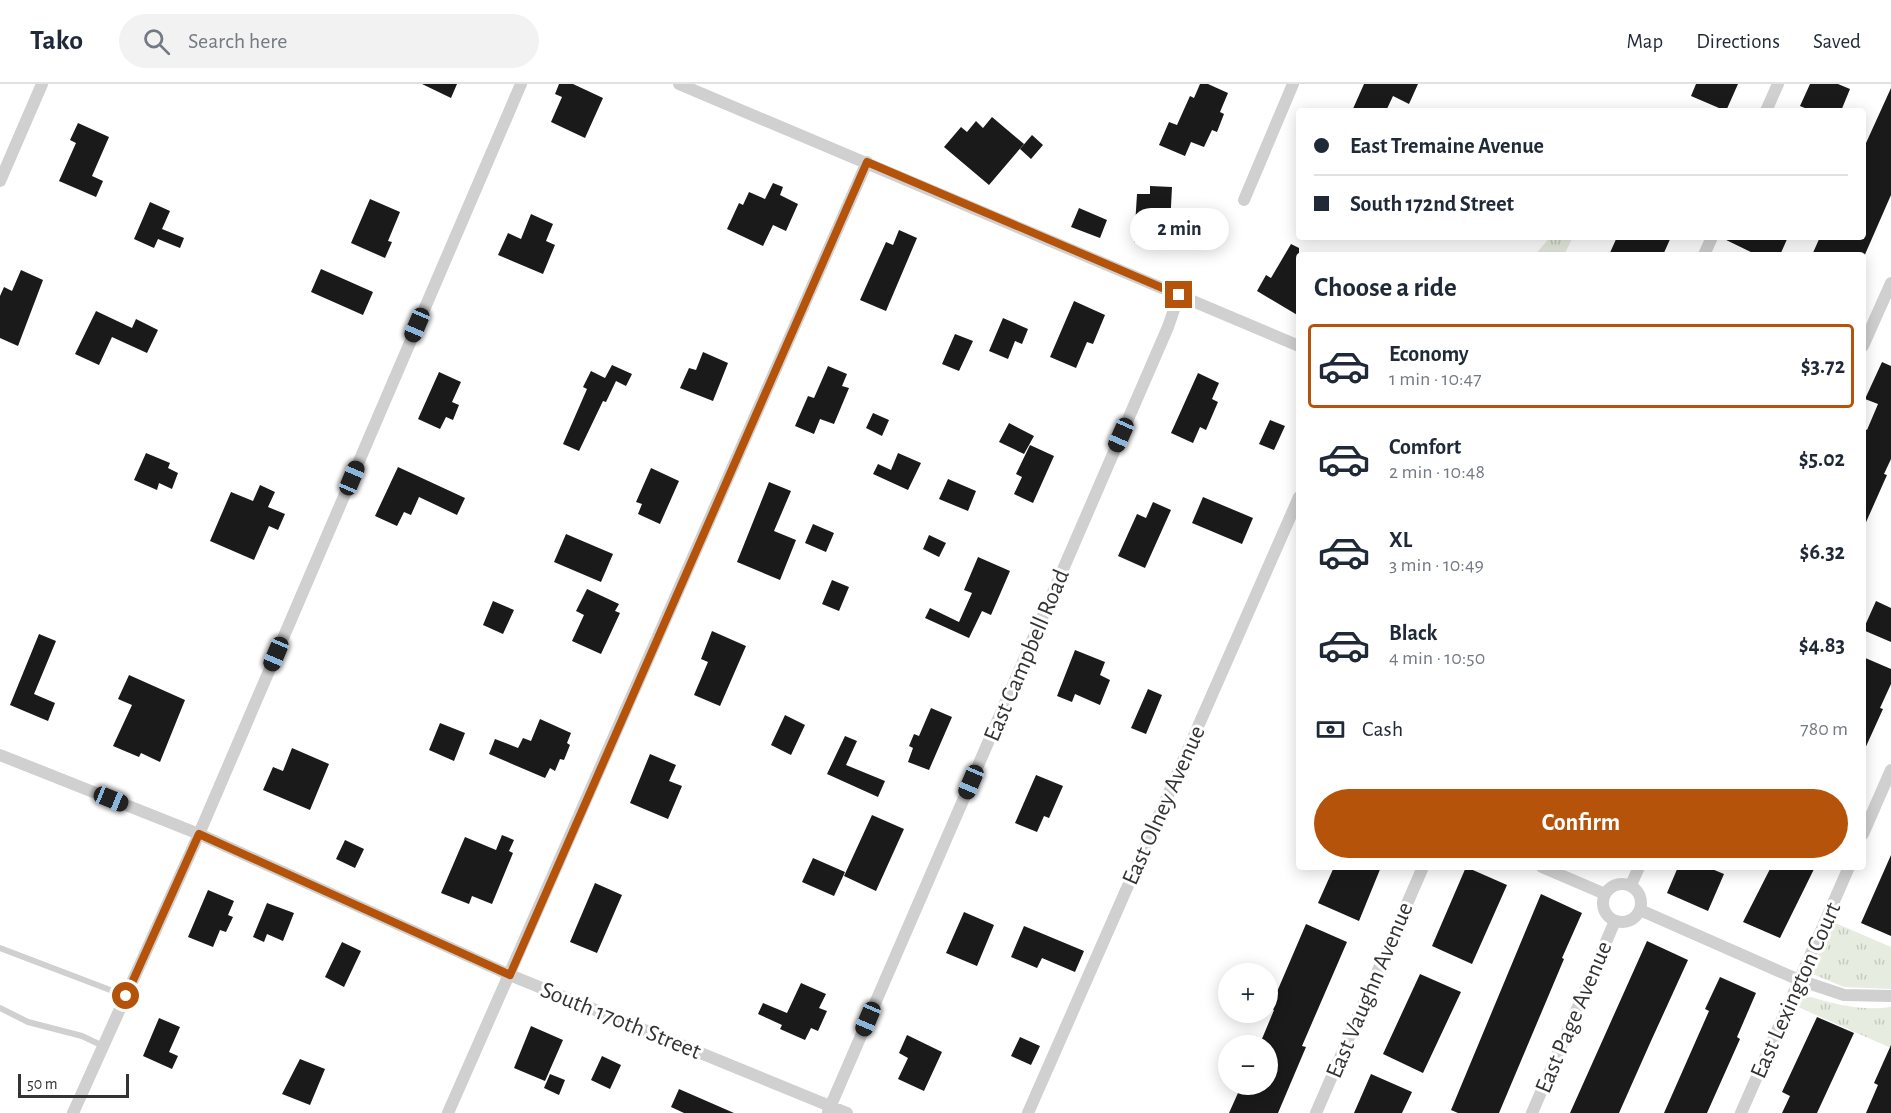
<!DOCTYPE html>
<meta charset="utf-8">
<style>
body{margin:0;font-family:"Alegreya Sans",sans-serif;background:#f2f2f3;color:#1f2937;height:100vh;display:flex;flex-direction:column;font-size:22px;white-space:nowrap}
*{box-sizing:border-box;margin:0}
p{font-size:20px;color:#747a83}
.icon{flex:none;width:33px;height:33px;fill:none;stroke:currentColor;stroke-width:2;stroke-linecap:round;stroke-linejoin:round}
.map{position:relative;flex:1;overflow:hidden}
.details{position:absolute;left:1296px;top:168px;width:570px;height:618px;display:flex;flex-direction:column;background:#fff;border-radius:6px;box-shadow:0 3px 15px #0003}
.details>*{flex:none}
.banner{position:absolute;left:1296px;top:24px;width:570px;height:132px;border-radius:6px;box-shadow:0 3px 15px #0003;display:grid;align-content:center;height:132px;padding:0 18px;background:#fff}
.tools{position:absolute;left:1218px;top:879px;display:grid;gap:12px}
.tools a{display:grid;place-items:center;width:60px;height:60px;border-radius:50%;background:#fff;box-shadow:0 3px 15px #0003;font-size:30px}
.scale{position:absolute;left:18px;bottom:15px;width:111px;box-sizing:border-box;padding-left:6px;border:3px solid #333;border-top:0;font-size:16px;line-height:21px;white-space:nowrap;color:#333;-webkit-text-stroke:4px #fff;paint-order:stroke}
.end{position:absolute;width:27px;height:27px;margin:-14px;border:8px solid #b45309;background:#fff;box-shadow:0 0 0 3px #fff}
.from{border-radius:50%}
.bubble{position:absolute;height:42px;border-radius:21px;background:#fff;box-shadow:0 3px 15px #0003;font-size:20px;font-weight:700;line-height:42px;text-align:center}
.car{position:absolute;width:18px;height:36px;margin:-18px -9px;border-radius:8px;box-shadow:0 0 4px 2px #0007;background:linear-gradient(#222 24%,#8ab4d8 0 40%,#222 0 76%,#8ab4d8 0 86%,#222 0)}
.banner b{display:flex;align-items:center;gap:21px;height:57px;font-size:22px}
.banner b+b{border-top:2px solid #e0e1e3}
.banner i{width:15px;height:15px;background:#1f2937}
ul{padding:0;list-style:none}
li{display:flex;align-items:center;gap:18px;height:84px;margin:0 12px 9px;padding:0 6px;border:3px solid transparent;border-radius:6px}
li div{flex:1}
li b{display:block;font-size:22px}
li em{font-style:normal;font-weight:700}
li.on{border-color:#b45309}
li>.icon{width:54px;height:54px;stroke-width:1.5}
h2{padding:0 18px;font-size:27px;line-height:72px}
.pay{display:flex;align-items:center;gap:15px;height:66px;padding:0 18px;font-size:22px}
.pay p{margin-inline-start:auto}
.action{display:flex;gap:12px;margin-top:auto;padding:12px 18px}
.action a{flex:1;height:69px;border-radius:36px;background:#b45309;color:#fff;font-size:24px;font-weight:700;line-height:69px;text-align:center}
header{display:flex;align-items:center;gap:36px;box-sizing:border-box;height:84px;padding:0 30px;background:#fff;border-bottom:2px solid #e0e1e3}
header strong{font-size:28px}
nav{display:flex;gap:33px;margin-inline-start:auto;font-size:21px}
.search{width:420px;height:54px;background:#f2f2f3;display:flex;align-items:center;gap:15px;box-sizing:border-box;padding:0 21px;border-radius:33px;color:#747a83;font-size:22px}
.map>svg:first-child{display:block}
.park{fill:url(#park-tufts)}
.building{fill:#1a1a1a}
.lines{fill:none;stroke-linecap:round;stroke-linejoin:round}
.service{stroke:#d0d0d0;stroke-width:6}
.minor{stroke:#d0d0d0;stroke-width:12}
.route{stroke:#b45309;stroke-width:8}
.labels{text-anchor:middle;stroke-width:6;stroke-linejoin:round;paint-order:stroke}
.street-label{font-size:24px;fill:#333;stroke:#fff}
</style>
<header>
<strong>Tako</strong>
<div class="search"><svg class="icon" aria-label="search" viewBox="0 0 24 24"><circle cx="10" cy="10" r="6"/><path d="M15 15l6 6"/></svg>Search here</div>
<nav><a>Map</a><a>Directions</a><a>Saved</a></nav>
</header>
<div class="map">
<svg width="1891" height="1029" viewBox="0 0 1891 1029">
<defs>
<pattern id="park-tufts" width="24" height="20" patternUnits="userSpaceOnUse" patternTransform="scale(1.5)"><rect width="24" height="20" fill="#e6ecdf"/><path d="M3 7l-1-3M5 7V3M7 7l1-3M15 17l-1-3M17 17v-4M19 17l1-3" fill="none" stroke="#c6cbc0"/></pattern>
</defs>
<rect width="100%" height="100%" fill="#fff"/>
<path class="park" d="M1550 153H1573L1564 171H1535Z
M1833 838 1891 863V905L1844 903 1810 889Z
M1811 913C1837 921 1863 927 1891 923V964L1798 923 1802 915Z"/>
<path class="building" d="M422 0H457L451 14Z
M559 0H573L603 14 585 54 551 38 562 13 555 10Z
M1200 0H1208L1228 9 1220 28 1224 30 1217 48 1212 46 1204 63 1191 58 1185 72 1159 61 1169 38 1177 41 1190 12 1194 14Z
M1364 0H1418L1409 20 1393 12 1386 27H1352Z
M1696 0H1738L1726 27 1691 12Z
M1810 0H1838L1850 5 1841 27H1812L1800 22Z
M1891 4V111L1863 175V171H1812L1820 153H1863V58L1866 59Z
M992 33 1024 60 989 101 944 63 961 43 967 48 976 37 983 44Z
M78 39 109 53 92 92 103 97 96 113 59 97 76 59 70 56Z
M1032 51 1043 61 1031 75 1020 65Z
M773 99 783 103 780 111 798 120 786 147 773 141 763 162 727 145 739 119 743 121 749 108 765 115Z
M1150 102 1172 103 1170 142H1180L1179 161 1134 158 1137 110H1150Z
M370 115 400 128 388 157 392 158 385 174 351 159Z
M150 118 170 127 162 145 184 154 180 164 158 155 154 164 134 155Z
M1079 124 1107 136 1100 154 1071 143Z
M531 130 553 140 546 157 555 161 543 190 498 171 508 149 521 155Z
M899 146 917 154 886 227 860 216 886 158 893 161Z
M1617 153H1671L1663 171H1609Z
M1720 153H1788L1780 171H1757Z
M1291 160 1299 164V232L1257 207 1266 191 1271 194Z
M321 185 373 208 363 231 311 208Z
M21 186 43 196 18 262 0 254V212L4 203 12 207Z
M1074 217 1105 231 1093 260 1087 258 1076 284 1050 273Z
M96 227 132 244 136 235 158 246 147 269 112 253 99 281 75 270Z
M1003 234 1028 245 1022 260 1015 257 1008 275 989 267Z
M955 250 973 257 959 287 942 280Z
M703 268 728 279 713 317 680 304 689 284 696 286Z
M1882 278 1891 282V375L1884 390 1887 391 1863 445V344L1867 346 1878 320 1865 315Z
M612 281 632 290 626 302 616 297 606 318 603 317 579 367 563 360 587 305 583 303 591 287 605 294Z
M828 282 847 290 842 302 849 304 834 340 820 335 814 350 795 342 808 312 814 314Z
M439 288 461 298 452 318 459 321 453 336 446 333 440 345 418 335Z
M1198 289 1219 299 1212 315 1218 318 1206 346 1200 343 1193 359 1171 349Z
M873 329 889 336 882 352 866 344Z
M1270 336 1285 342 1274 366 1259 360Z
M1009 339 1034 352 1024 370 999 358Z
M1030 361 1054 372 1033 419 1014 410 1022 393 1016 390Z
M146 369 170 379 168 384 178 389 172 405 159 399 157 406 134 396Z
M898 369 921 379 908 406 873 390 878 380 891 386Z
M398 383 465 414 457 431 419 413 411 431 404 428 397 442 375 432Z
M651 384 679 397 660 440 638 430 642 420 636 418Z
M948 395 976 407 968 427 939 415Z
M769 398 791 407 774 447 796 456 780 496 737 478Z
M260 401 275 408 268 423 285 430 278 446 269 442 254 476 210 457 231 408 253 417Z
M1203 413 1253 434 1242 460 1192 439Z
M1153 418 1171 426 1145 484 1118 472 1137 430 1146 434Z
M813 440 834 449 826 468 805 459Z
M566 450 613 470 601 498 554 478Z
M929 451 946 459 939 473 923 465Z
M978 473 1010 487 991 531 982 527 969 554 925 534 930 524 959 538 972 509 964 506Z
M832 496 849 503 839 527 822 520Z
M587 505 619 520 615 527 620 529 601 570 572 557 584 531 576 527Z
M493 517 514 526 503 550 483 541Z
M1876 517 1891 524V558L1863 546Z
M712 547 746 562 720 622 694 611 708 578 701 575Z
M39 550 56 557 34 610 55 619 48 637 10 621Z
M1075 566 1105 578 1100 591 1110 596 1100 621 1075 610 1072 618 1057 612Z
M1863 573 1891 585V600L1880 624 1883 625 1863 669Z
M129 591 185 616 160 678 141 669 139 673 113 662 132 621 118 615Z
M1148 605 1162 611 1146 650 1131 644Z
M931 624 952 633 929 686 908 678 913 664 909 662 914 650 919 652Z
M785 631 805 641 791 671 771 661Z
M540 635 571 649 567 659 570 661 564 676 560 675 555 687 550 684 545 694 489 670 495 655 518 664 523 654 531 657Z
M440 639 465 649 454 677 429 666Z
M845 652 857 657 846 681 885 697 878 713 827 690Z
M292 664 329 680 310 726 263 706 273 683 283 687Z
M650 670 676 681 669 697 682 702 668 735 630 719Z
M1036 691 1063 702 1049 734 1044 732 1037 748 1015 739Z
M872 731 904 745 876 807 844 792Z
M502 751 514 756 509 767 513 769 492 820 472 812 469 820 441 809 465 753 496 766Z
M345 756 364 765 355 784 336 775Z
M1891 771V852L1861 839Z
M813 774 845 788 834 812 802 798Z
M1334 783H1381L1359 837 1318 819Z
M1466 783 1507 801 1472 880 1432 862Z
M1678 783H1707L1724 790 1708 827 1667 809Z
M1771 783H1815L1780 854 1743 838Z
M595 799 622 811 597 869 570 858Z
M208 806 234 817 228 831 233 833 226 848 220 846 213 863 188 853Z
M1541 810 1582 829 1562 874 1564 875 1499 1029H1458L1451 1026Z
M267 819 294 829 283 857 267 850 264 858 253 853Z
M964 828 994 841 977 882 946 869Z
M1306 840 1347 858 1302 962 1306 963 1278 1029H1229L1242 1000H1268V962H1259L1274 926 1270 924Z
M1024 842 1084 867 1075 888 1042 874 1037 884 1011 873Z
M1647 857 1688 876 1651 957 1619 1029H1570Z
M342 858 361 867 344 903 325 893Z
M1420 890 1461 908 1423 989 1383 970Z
M1720 893 1756 909 1737 953 1740 955 1707 1029H1664L1709 927 1705 925Z
M801 899 826 910 819 924 827 927 818 947 811 944 805 956 780 945 782 941 758 930 763 919 787 929Z
M1817 933 1854 949 1817 1029H1782L1790 1012 1782 1008Z
M159 934 180 943 169 968 178 972 172 985 143 972Z
M531 942 563 956 545 997 514 984Z
M907 951 942 968 924 1007 898 995 908 974 899 969Z
M1020 953 1040 962 1031 981 1011 972Z
M1891 961V1029H1866L1878 1001 1874 999Z
M602 972 621 981 610 1005 591 996Z
M300 975 325 985 310 1021 282 1010Z
M550 990 565 996 559 1011 544 1004Z
M1371 990 1412 1008 1402 1029H1354Z
M679 1005 734 1029H684L671 1023Z"/>
<g class="lines">
<path class="service" d="M0 864 126 912
M0 924 28 938 82 952 103 962"/>
<path class="minor" d="M679 0 1299 262
M1766 27 1778 0
M0 97 42 0
M1244 116 1293 0
M1704 171 1712 153
M1863 262 1891 199
M0 671 199 750 510 891 847 1029
M1863 750 1891 686
M1542 783 1605 810
M1603 819a19 19 0 1 1 38 0a19 19 0 1 1-38 0Z
M1631 801 1639 783
M1640 826 1799 896 1844 911 1891 912
M828 1028 1168 243 1179 211
M73 1029 199 750 521 0
M448 1029 867 78
M1028 1029 1299 413
M1316 1029 1423 783
M1532 1029 1615 837
M1741 1029 1849 783"/>
</g>
<g class="lines">
<path class="route" d="M126 912 199 750 510 891 867 78 1179 211"/>
</g>
<g class="labels">
<g class="street-label">
<text transform="translate(1026 571) rotate(-67)" y="8">East Campbell Road</text>
<text transform="translate(1163 721) rotate(-66)" y="8">East Olney Avenue</text>
<text transform="translate(1369 906) rotate(-67)" y="8">East Vaughn Avenue</text>
<text transform="translate(1795 906) rotate(-66)" y="8">East Lexington Court</text>
<text transform="translate(1573 933) rotate(-67)" y="8">East Page Avenue</text>
<text transform="translate(621 936) rotate(22)" y="8">South 170th Street</text>
</g>
</g>
</svg>
<div class="tools">
<a>+</a>
<a>−</a>
</div>
<div class="scale">50 m</div>
<i class="end from" style="left:126px;top:912px"></i>
<i class="end" style="left:1179px;top:211px"></i>
<div class="bubble" style="left:1130px;top:124px;width:99px">2 min</div>
<i class="car" style="left:417px;top:241px;rotate:203deg"></i>
<i class="car" style="left:1121px;top:351px;rotate:204deg"></i>
<i class="car" style="left:352px;top:394px;rotate:23deg"></i>
<i class="car" style="left:276px;top:570px;rotate:203deg"></i>
<i class="car" style="left:971px;top:698px;rotate:203deg"></i>
<i class="car" style="left:111px;top:715px;rotate:112deg"></i>
<i class="car" style="left:868px;top:935px;rotate:203deg"></i>
<div class="banner">
<b><i class="from"></i>East Tremaine Avenue</b>
<b><i></i>South 172nd Street</b>
</div>
<section class="details">
<h2>Choose a ride</h2>
<ul>
<li class="on"><svg class="icon" aria-label="car" viewBox="0 0 24 24"><path d="M5 17H2v-5l4-1 3-4h7l3 4 3 1v5h-3M9 17h6M6 11h13"/><circle cx="7" cy="17" r="2"/><circle cx="17" cy="17" r="2"/></svg><div><b>Economy</b><p>1 min · 10:47</p></div><em>$3.72</em></li>
<li><svg class="icon" aria-label="car" viewBox="0 0 24 24"><path d="M5 17H2v-5l4-1 3-4h7l3 4 3 1v5h-3M9 17h6M6 11h13"/><circle cx="7" cy="17" r="2"/><circle cx="17" cy="17" r="2"/></svg><div><b>Comfort</b><p>2 min · 10:48</p></div><em>$5.02</em></li>
<li><svg class="icon" aria-label="car" viewBox="0 0 24 24"><path d="M5 17H2v-5l4-1 3-4h7l3 4 3 1v5h-3M9 17h6M6 11h13"/><circle cx="7" cy="17" r="2"/><circle cx="17" cy="17" r="2"/></svg><div><b>XL</b><p>3 min · 10:49</p></div><em>$6.32</em></li>
<li><svg class="icon" aria-label="car" viewBox="0 0 24 24"><path d="M5 17H2v-5l4-1 3-4h7l3 4 3 1v5h-3M9 17h6M6 11h13"/><circle cx="7" cy="17" r="2"/><circle cx="17" cy="17" r="2"/></svg><div><b>Black</b><p>4 min · 10:50</p></div><em>$4.83</em></li>
</ul>
<div class="pay"><svg class="icon" aria-label="cash" viewBox="0 0 24 24"><path d="M3 7h18v10H3z"/><circle cx="12" cy="12" r="2"/></svg>Cash<p>780 m</p></div>
<div class="action"><a>Confirm</a></div>
</section>
</div>
